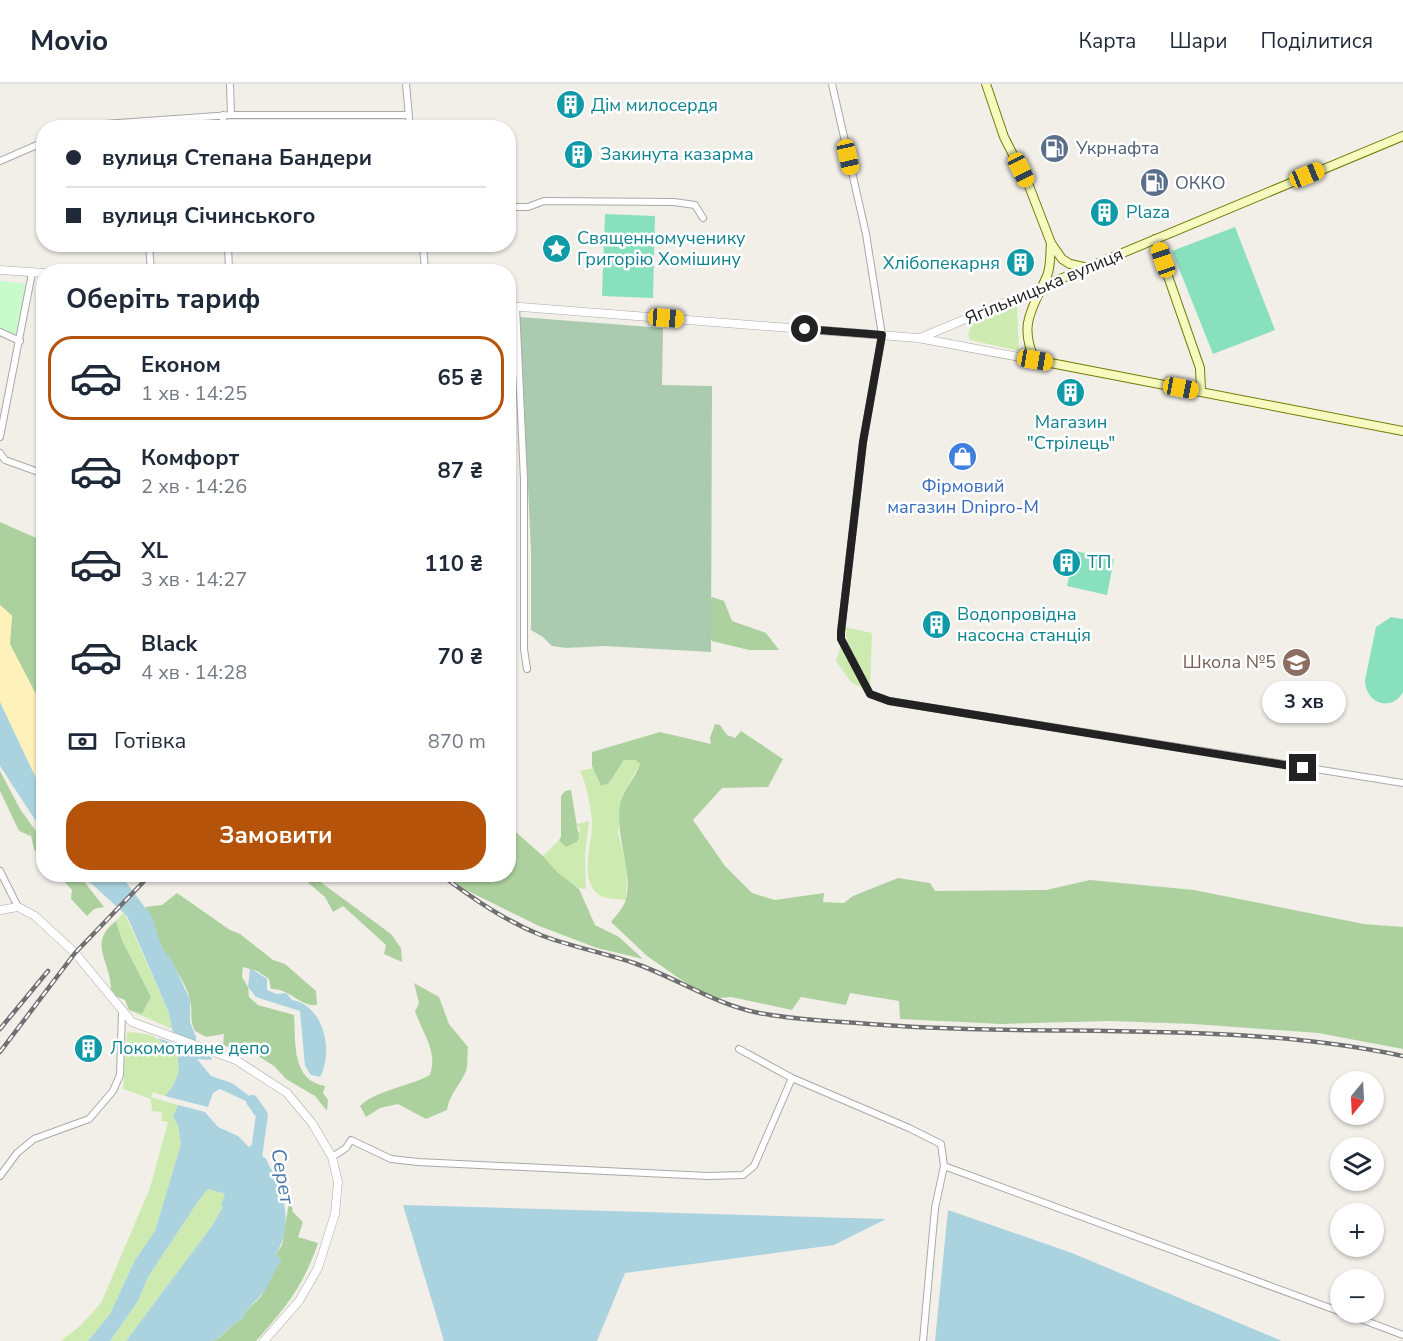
<!DOCTYPE html>
<html lang="uk">
<meta charset="utf-8">
<style>
body{margin:0;font-family:"Nunito Sans",sans-serif;background:#f2f2f3;color:#1f2937;height:100vh;display:flex;flex-direction:column;font-size:22px;white-space:nowrap}
*{box-sizing:border-box;margin:0}
p{font-size:20px;color:#747a83}
.icon{flex:none;width:33px;height:33px;fill:none;stroke:currentColor;stroke-width:2;stroke-linecap:round;stroke-linejoin:round}
.map{position:relative;flex:1;overflow:hidden}
.side{position:absolute;left:36px;top:180px;width:480px;height:618px;display:flex;flex-direction:column;background:#fff;border-radius:24px;box-shadow:0 2px 4px #0004}
.side>*{flex:none}
.top-card{position:absolute;left:36px;top:36px;width:480px;height:132px;border-radius:24px;box-shadow:0 2px 4px #0004;display:grid;align-content:center;height:132px;padding:0 30px;background:#fff}
.needle{width:39px;rotate:198deg}
.tools{position:absolute;left:1330px;top:987px;display:grid;gap:12px}
.tools a{display:grid;place-items:center;width:54px;height:54px;border-radius:50%;background:#fff;box-shadow:0 2px 4px #0004;font-size:30px}
.end{position:absolute;width:27px;height:27px;margin:-14px;border:8px solid #222;background:#fff;box-shadow:0 0 0 3px #fff}
.from{border-radius:50%}
.bubble{position:absolute;height:42px;border-radius:21px;background:#fff;box-shadow:0 2px 4px #0004;font-size:20px;font-weight:700;line-height:42px;text-align:center}
.car{position:absolute;width:18px;height:36px;margin:-18px -9px;border-radius:8px;box-shadow:0 0 4px 2px #0007;background:linear-gradient(#f5c518 24%,#345 0 40%,#f5c518 0 76%,#345 0 86%,#f5c518 0)}
.top-card b{display:flex;align-items:center;gap:21px;height:57px;font-size:22px}
.top-card b+b{border-top:2px solid #e0e1e3}
.top-card i{width:15px;height:15px;background:#1f2937}
ul{padding:0;list-style:none}
li{display:flex;align-items:center;gap:18px;height:84px;margin:0 12px 9px;padding:0 18px;border:3px solid transparent;border-radius:24px}
li div{flex:1}
li b{display:block;font-size:22px}
li em{font-style:normal;font-weight:700}
li.current{border-color:#b45309}
li>.icon{width:54px;height:54px;stroke-width:1.5}
h2{padding:0 30px;font-size:27px;line-height:72px}
.pay{display:flex;align-items:center;gap:15px;height:66px;padding:0 30px;font-size:22px}
.pay p{margin-inline-start:auto}
.primary-button{display:flex;gap:12px;margin-top:auto;padding:12px 30px}
.primary-button a{flex:1;height:69px;border-radius:24px;background:#b45309;color:#fff;font-size:24px;font-weight:700;line-height:69px;text-align:center}
header{display:flex;align-items:center;gap:36px;box-sizing:border-box;height:84px;padding:0 30px;background:#fff;border-bottom:2px solid #e0e1e3}
header strong{font-size:28px}
nav{display:flex;gap:33px;margin-inline-start:auto;font-size:21px}
.map>svg:first-child{display:block}
.grass{fill:#cdebb0}
.forest{fill:#add19e}
.sand{fill:#fff1ba}
.cemetery{fill:#aacbaf}
.park{fill:#c8facc}
.pitch{fill:#88e0be}
.water{fill:#aad3df}
.lines{fill:none;stroke-linecap:round;stroke-linejoin:round}
.river{stroke:#aad3df;stroke-width:12}
.minor-casing{stroke:#a9a9a9;stroke-width:8}
.tertiary-casing{stroke:#a9a9a9;stroke-width:9}
.secondary-casing{stroke:#707d05;stroke-width:10}
.minor{stroke:#fff;stroke-width:6}
.tertiary{stroke:#fff;stroke-width:8}
.secondary{stroke:#f7fabf;stroke-width:8}
.rail-casing{stroke:#707070;stroke-width:4.5}
.rail{stroke:#fff;stroke-width:2;stroke-dasharray:7;stroke-linecap:butt}
.route{stroke:#222;stroke-width:8}
.labels{text-anchor:middle;stroke-width:5;stroke-linejoin:round;paint-order:stroke}
.culture-label{font-size:18px;fill:#0d838f;stroke:#fff;text-anchor:start}
.service-label{font-size:18px;fill:#4e5e75;stroke:#fff;text-anchor:start}
.street-label{font-size:18px;fill:#222;stroke:#fff}
.shop-label{font-size:18px;fill:#366cbe;stroke:#fff}
.education-label{font-size:18px;fill:#785e54;stroke:#fff;text-anchor:end}
.water-label{font-size:20px;font-style:italic;fill:#4a7aab;stroke:#fff}
</style>
<header>
<strong>Movio</strong>
<nav><a>Карта</a><a>Шари</a><a>Поділитися</a></nav>
</header>
<div class="map">
<svg width="1403" height="1257" viewBox="0 0 1403 1257">
<rect width="100%" height="100%" fill="#f2efe9"/>
<path class="grass" d="M1017 220 1019 267 970 256 968 250 972 240Z
M845 543 872 549 870 605 848 565Z
M841 561 864 605 851 598 836 577Z
M624 676H637L640 680 622 712 618 749 627 782 626 816C619 815 605 815 599 811 577 795 594 757 592 736 590 719 587 702 580 687L593 684 601 702 609 699Z
M589 737 585 771 586 805C568 805 554 785 543 772L559 756 566 762 580 746 577 740Z
M124 828 169 929 172 945 129 926 142 929 151 913 122 856 116 837Z
M131 948 151 951 177 968 179 987 173 1002 165 1012 153 1008 151 1013 178 1021 173 1033 178 1041 181 1060 155 1147 135 1176 110 1230 88 1257H61L81 1241 101 1219 150 1104 168 1038 161 1037 162 1028 152 1027 151 1015 123 1005 127 949Z
M208 1105 225 1110 224 1122 212 1142 126 1257H110L138 1217 148 1193 199 1116Z"/>
<path class="forest" d="M0 438 43 457V624L9 559 12 532 0 521Z
M712 513 724 517 732 537 766 549 779 566H749L712 557 702 534Z
M715 640 720 641 727 651 735 654 741 647 783 675 768 703 722 704 693 736 725 782 752 809 775 816 824 809 823 818 844 819 853 812 898 794 930 799 935 807 1046 806 1090 796 1194 806 1364 840 1403 843V965L1318 949 1194 940 1110 937 1001 940 900 935 899 917 850 909 846 921 801 913 792 926 731 913 709 915 647 872 611 838C616 832 624 823 626 815 633 785 615 754 620 722 622 706 635 695 640 680L636 676H624L609 699 601 702 592 682V668L660 648 711 660 710 654Z
M0 687 20 725 43 757V780L34 765 31 752 19 747 0 707Z
M571 706 579 754 577 758 566 763 559 756 561 753V712L565 707Z
M509 742 543 772 557 788 579 805 595 841 619 853 643 875 597 864 539 842 466 806 445 791 508 790Z
M51 791H79L104 823 94 825 87 832 71 815 72 806 60 793 55 797Z
M299 791H311L391 850 401 864 402 878 384 870 386 861 343 822 333 828 325 813Z
M177 809 230 846 240 850 273 876 285 880 316 907 317 921C300 923 289 904 271 905L269 895 257 887 243 883 242 893 248 903 249 913 258 921 294 931C296 959 291 996 325 1002L323 1009 328 1016 327 1027 315 1012 286 995 274 982 250 967 247 958 230 963 223 962 224 950 206 953 195 947C189 936 193 927 190 916 186 897 170 879 161 862 154 849 153 835 145 823L162 821Z
M116 837 122 856 151 913 142 930 129 926 125 916 110 910C116 882 84 861 116 837Z
M414 899 439 913 449 940 468 963C467 970 468 981 466 987 460 1001 449 1011 447 1026L426 1035 398 1020 380 1024 366 1033 360 1022C374 1007 410 1002 430 991 438 966 423 951 415 927L419 919Z
M290 1112 293 1128 303 1138 298 1153 318 1159C304 1201 285 1225 256 1257H213C226 1251 231 1240 243 1234 247 1221 259 1219 264 1207 270 1196 273 1187 281 1177L276 1170 282 1161Z"/>
<path class="sand" d="M0 521 12 532 10 560 43 624V709L0 618Z"/>
<path class="cemetery" d="M520 233 663 244 662 301 712 302 711 568 604 562 566 564 552 562 543 553 531 546V467Z"/>
<path class="park" d="M0 197 28 200 18 248 15 251 0 245Z"/>
<path class="pitch" d="M605 130 655 132 653 214 602 212Z
M1235 143 1275 246 1213 270 1172 167Z
M1075 467 1114 475 1107 511 1067 502Z
M1391 533 1403 535V608C1391 629 1365 619 1365 596L1376 543Z"/>
<path class="water" d="M0 618 43 709V748L0 682Z
M120 790 152 833 161 862 173 879 190 916V938L196 953V968L212 973 211 976 197 975 211 992 232 999 264 1023 265 1030 258 1028 248 1018 220 1005 213 1009 208 1023 165 1012 173 1002 179 987 177 968 164 961 158 954 175 960 169 929 127 832 82 791Z
M250 884 267 895V906L277 910 286 909 292 916C324 921 334 968 320 993L311 991 305 982 300 927 256 913 248 903Z
M178 1021 205 1028 218 1043 238 1052 249 1063 255 1058 261 1060 262 1072C268 1075 267 1078 270 1083 285 1109 293 1142 276 1170L281 1177C273 1188 269 1202 261 1211 254 1220 247 1222 243 1234 231 1240 225 1251 213 1257H126L212 1142 223 1123 221 1120 225 1110 208 1105 199 1116 148 1193 138 1217 110 1257H88L110 1230 135 1176 155 1147 181 1060 178 1041 173 1033Z
M403 1121 886 1135 834 1161 625 1189 597 1257H444Z
M948 1126 1072 1169 1282 1257H935Z"/>
<g class="lines">
<path class="river" d="M252 1017 262 1031 256 1073"/>
<defs>
<path id="minor" d="M230 0 231 31
M406 0 410 44
M832 0 866 150 882 251 863 358 841 548V555L870 610 889 617 1403 699
M223 31V44
M92 44 104 40 231 31H409
M0 77 44 58
M508 123H528L544 117 674 118 695 121 703 134
M149 160 151 188
M228 160 229 188
M423 160 425 188
M516 222 524 396V565L527 585
M0 248 20 257
M0 353 32 189
M0 369 5 376 44 390
M0 787 18 823
M792 994 909 1044 941 1060 944 1082 935 1124 923 1257
M332 1073 346 1064 351 1056 391 1075 418 1078 708 1092 743 1091 754 1082 792 994 739 965
M944 1082 1341 1228
M0 1092 17 1069 34 1055 89 1035 113 1007 120 991 122 929
M1342 1228 1403 1251"/>
<path id="tertiary" d="M0 186 44 189
M508 222 918 254 1035 276
M920 254 1040 204
M0 826 18 823 35 832 75 869 132 938 236 976 287 1009 312 1039 332 1073 338 1098 335 1130 318 1184 299 1217 264 1257"/>
<path id="secondary" d="M986 0 1004 53 1029 102 1051 159 1062 175 1070 180 1088 184
M1155 155 1200 284 1201 307
M1051 159C1050 170 1051 182 1047 192 1033 224 1018 240 1035 276L1403 347
M1041 203 1403 52"/>
</defs>
<use href="#minor" class="minor-casing"/>
<use href="#tertiary" class="tertiary-casing"/>
<use href="#secondary" class="secondary-casing"/>
<use href="#minor" class="minor"/>
<use href="#tertiary" class="tertiary"/>
<use href="#secondary" class="secondary"/>
<defs>
<path id="rail" d="M440 790C472 814 505 837 543 852 573 863 604 869 634 879 677 894 714 920 759 929 795 936 832 937 869 940 1047 954 1227 935 1403 972
M0 945 48 887
M0 968 75 869 151 790"/>
</defs>
<use href="#rail" class="rail-casing"/>
<use href="#rail" class="rail"/>
</g>
<g class="lines">
<path class="route" d="M805 245 882 251 863 358 841 548V555L870 610 889 617 1303 684"/>
</g>
<defs>
<symbol id="building-disc" viewBox="-11 -11 22 22"><circle r="9.5" fill="#0f9aa8" stroke="#fff"/><path d="M-4-6H4V6H1V3H-1V6H-4ZM-2.5-4.3h1.7v1.8h-1.7ZM.8-4.3h1.7v1.8H.8ZM-2.5-1h1.7V.8h-1.7ZM.8-1h1.7V.8H.8Z" fill="#fff"/></symbol>
<symbol id="fuel-disc" viewBox="-11 -11 22 22"><circle r="9.5" fill="#5c6f8a" stroke="#fff"/><path d="M-5.5-6h7V0h2V4h1.3V-2.5L3-4.5l.8-.8L6-3V5H2.5V1h-1V6h-7ZM-4.2-4.7v3.2H.2V-4.7Z" fill="#fff"/></symbol>
<symbol id="sight-disc" viewBox="-11 -11 22 22"><circle r="9.5" fill="#0f9aa8" stroke="#fff"/><path d="M0-6L1.8-2.2L6-1.7L2.9 1.2L3.7 5.4L0 3.3L-3.7 5.4L-2.9 1.2L-6-1.7L-1.8-2.2Z" fill="#fff"/></symbol>
<symbol id="shop-disc" viewBox="-11 -11 22 22"><circle r="9.5" fill="#3f7fe0" stroke="#fff"/><path d="M-5-2.5h2.3a2.7 3.5 0 0 1 5.4 0H5L5.5 6h-11ZM-1.5-2.5h3a1.5 2.3 0 0 0-3 0Z" fill="#fff"/></symbol>
<symbol id="school-disc" viewBox="-11 -11 22 22"><circle r="9.5" fill="#8d6e63" stroke="#fff"/><path d="M0-5L7-2L0 1L-7-2ZM-4 1L0 2.5L4 1V4Q0 6-4 4Z" fill="#fff"/></symbol>
</defs>
<g fill-rule="evenodd">
<use href="#building-disc" x="554" y="4" width="33" height="33"/>
<use href="#fuel-disc" x="1038" y="48" width="33" height="33"/>
<use href="#building-disc" x="562" y="54" width="33" height="33"/>
<use href="#fuel-disc" x="1138" y="82" width="33" height="33"/>
<use href="#building-disc" x="1088" y="112" width="33" height="33"/>
<use href="#sight-disc" x="540" y="148" width="33" height="33"/>
<use href="#building-disc" x="1004" y="162" width="33" height="33"/>
<use href="#building-disc" x="1054" y="292" width="33" height="33"/>
<use href="#shop-disc" x="946" y="356" width="33" height="33"/>
<use href="#building-disc" x="1050" y="462" width="33" height="33"/>
<use href="#building-disc" x="920" y="524" width="33" height="33"/>
<use href="#school-disc" x="1280" y="562" width="33" height="33"/>
<use href="#building-disc" x="72" y="948" width="33" height="33"/>
</g>
<g class="labels">
<g class="culture-label">
<text x="591" y="27">Дім милосердя</text>
<text x="600" y="76">Закинута казарма</text>
<text x="1126" y="134">Plaza</text>
<text x="577" y="160">Священномученику<tspan x="577" dy="21">Григорію Хомішину</tspan></text>
<text x="1000" y="185" text-anchor="end">Хлібопекарня</text>
<text x="1071" y="344" text-anchor="middle">Магазин<tspan x="1071" dy="21">"Стрілець"</tspan></text>
<text x="1087" y="484">ТП</text>
<text x="957" y="536">Водопровідна<tspan x="957" dy="21">насосна станція</tspan></text>
<text x="110" y="970">Локомотивне депо</text>
</g>
<g class="service-label">
<text x="1076" y="70">Укрнафта</text>
<text x="1175" y="105">ОККО</text>
</g>
<g class="street-label">
<text transform="translate(1044 202) rotate(-23)" y="6">Ягільницька вулиця</text>
</g>
<g class="shop-label">
<text x="963" y="408">Фірмовий<tspan x="963" dy="21">магазин Dnipro-M</tspan></text>
</g>
<g class="education-label">
<text x="1276" y="584">Школа №5</text>
</g>
<g class="water-label">
<text transform="translate(283 1092) rotate(80)" y="7">Серет</text>
</g>
</g>
</svg>
<div class="tools">
<a><svg class="needle" viewBox="-14 -14 28 28"><path d="M0-13l5 13h-10z" fill="#e53935"/><path d="M0 13l5-13h-10z" fill="#747a83"/></svg></a>
<a><svg class="icon" aria-label="layers" viewBox="0 0 24 24"><path d="M12 4l9 5-9 5-9-5zM3 14l9 5 9-5"/></svg></a>
<a>+</a>
<a>−</a>
</div>
<i class="end from" style="left:805px;top:245px"></i>
<i class="end" style="left:1303px;top:684px"></i>
<div class="bubble" style="left:1262px;top:597px;width:84px">3 хв</div>
<i class="car" style="left:848px;top:73px;rotate:167deg"></i>
<i class="car" style="left:1021px;top:86px;rotate:154deg"></i>
<i class="car" style="left:1307px;top:91px;rotate:68deg"></i>
<i class="car" style="left:1163px;top:176px;rotate:341deg"></i>
<i class="car" style="left:666px;top:234px;rotate:94deg"></i>
<i class="car" style="left:1035px;top:276px;rotate:100deg"></i>
<i class="car" style="left:1181px;top:304px;rotate:101deg"></i>
<div class="top-card">
<b><i class="from"></i>вулиця Степана Бандери</b>
<b><i></i>вулиця Січинського</b>
</div>
<section class="side">
<h2>Оберіть тариф</h2>
<ul>
<li class="current"><svg class="icon" aria-label="car" viewBox="0 0 24 24"><path d="M5 17H2v-5l4-1 3-4h7l3 4 3 1v5h-3M9 17h6M6 11h13"/><circle cx="7" cy="17" r="2"/><circle cx="17" cy="17" r="2"/></svg><div><b>Економ</b><p>1 хв · 14:25</p></div><em>65 ₴</em></li>
<li><svg class="icon" aria-label="car" viewBox="0 0 24 24"><path d="M5 17H2v-5l4-1 3-4h7l3 4 3 1v5h-3M9 17h6M6 11h13"/><circle cx="7" cy="17" r="2"/><circle cx="17" cy="17" r="2"/></svg><div><b>Комфорт</b><p>2 хв · 14:26</p></div><em>87 ₴</em></li>
<li><svg class="icon" aria-label="car" viewBox="0 0 24 24"><path d="M5 17H2v-5l4-1 3-4h7l3 4 3 1v5h-3M9 17h6M6 11h13"/><circle cx="7" cy="17" r="2"/><circle cx="17" cy="17" r="2"/></svg><div><b>XL</b><p>3 хв · 14:27</p></div><em>110 ₴</em></li>
<li><svg class="icon" aria-label="car" viewBox="0 0 24 24"><path d="M5 17H2v-5l4-1 3-4h7l3 4 3 1v5h-3M9 17h6M6 11h13"/><circle cx="7" cy="17" r="2"/><circle cx="17" cy="17" r="2"/></svg><div><b>Black</b><p>4 хв · 14:28</p></div><em>70 ₴</em></li>
</ul>
<div class="pay"><svg class="icon" aria-label="cash" viewBox="0 0 24 24"><path d="M3 7h18v10H3z"/><circle cx="12" cy="12" r="2"/></svg>Готівка<p>870 m</p></div>
<div class="primary-button"><a>Замовити</a></div>
</section>
</div>
